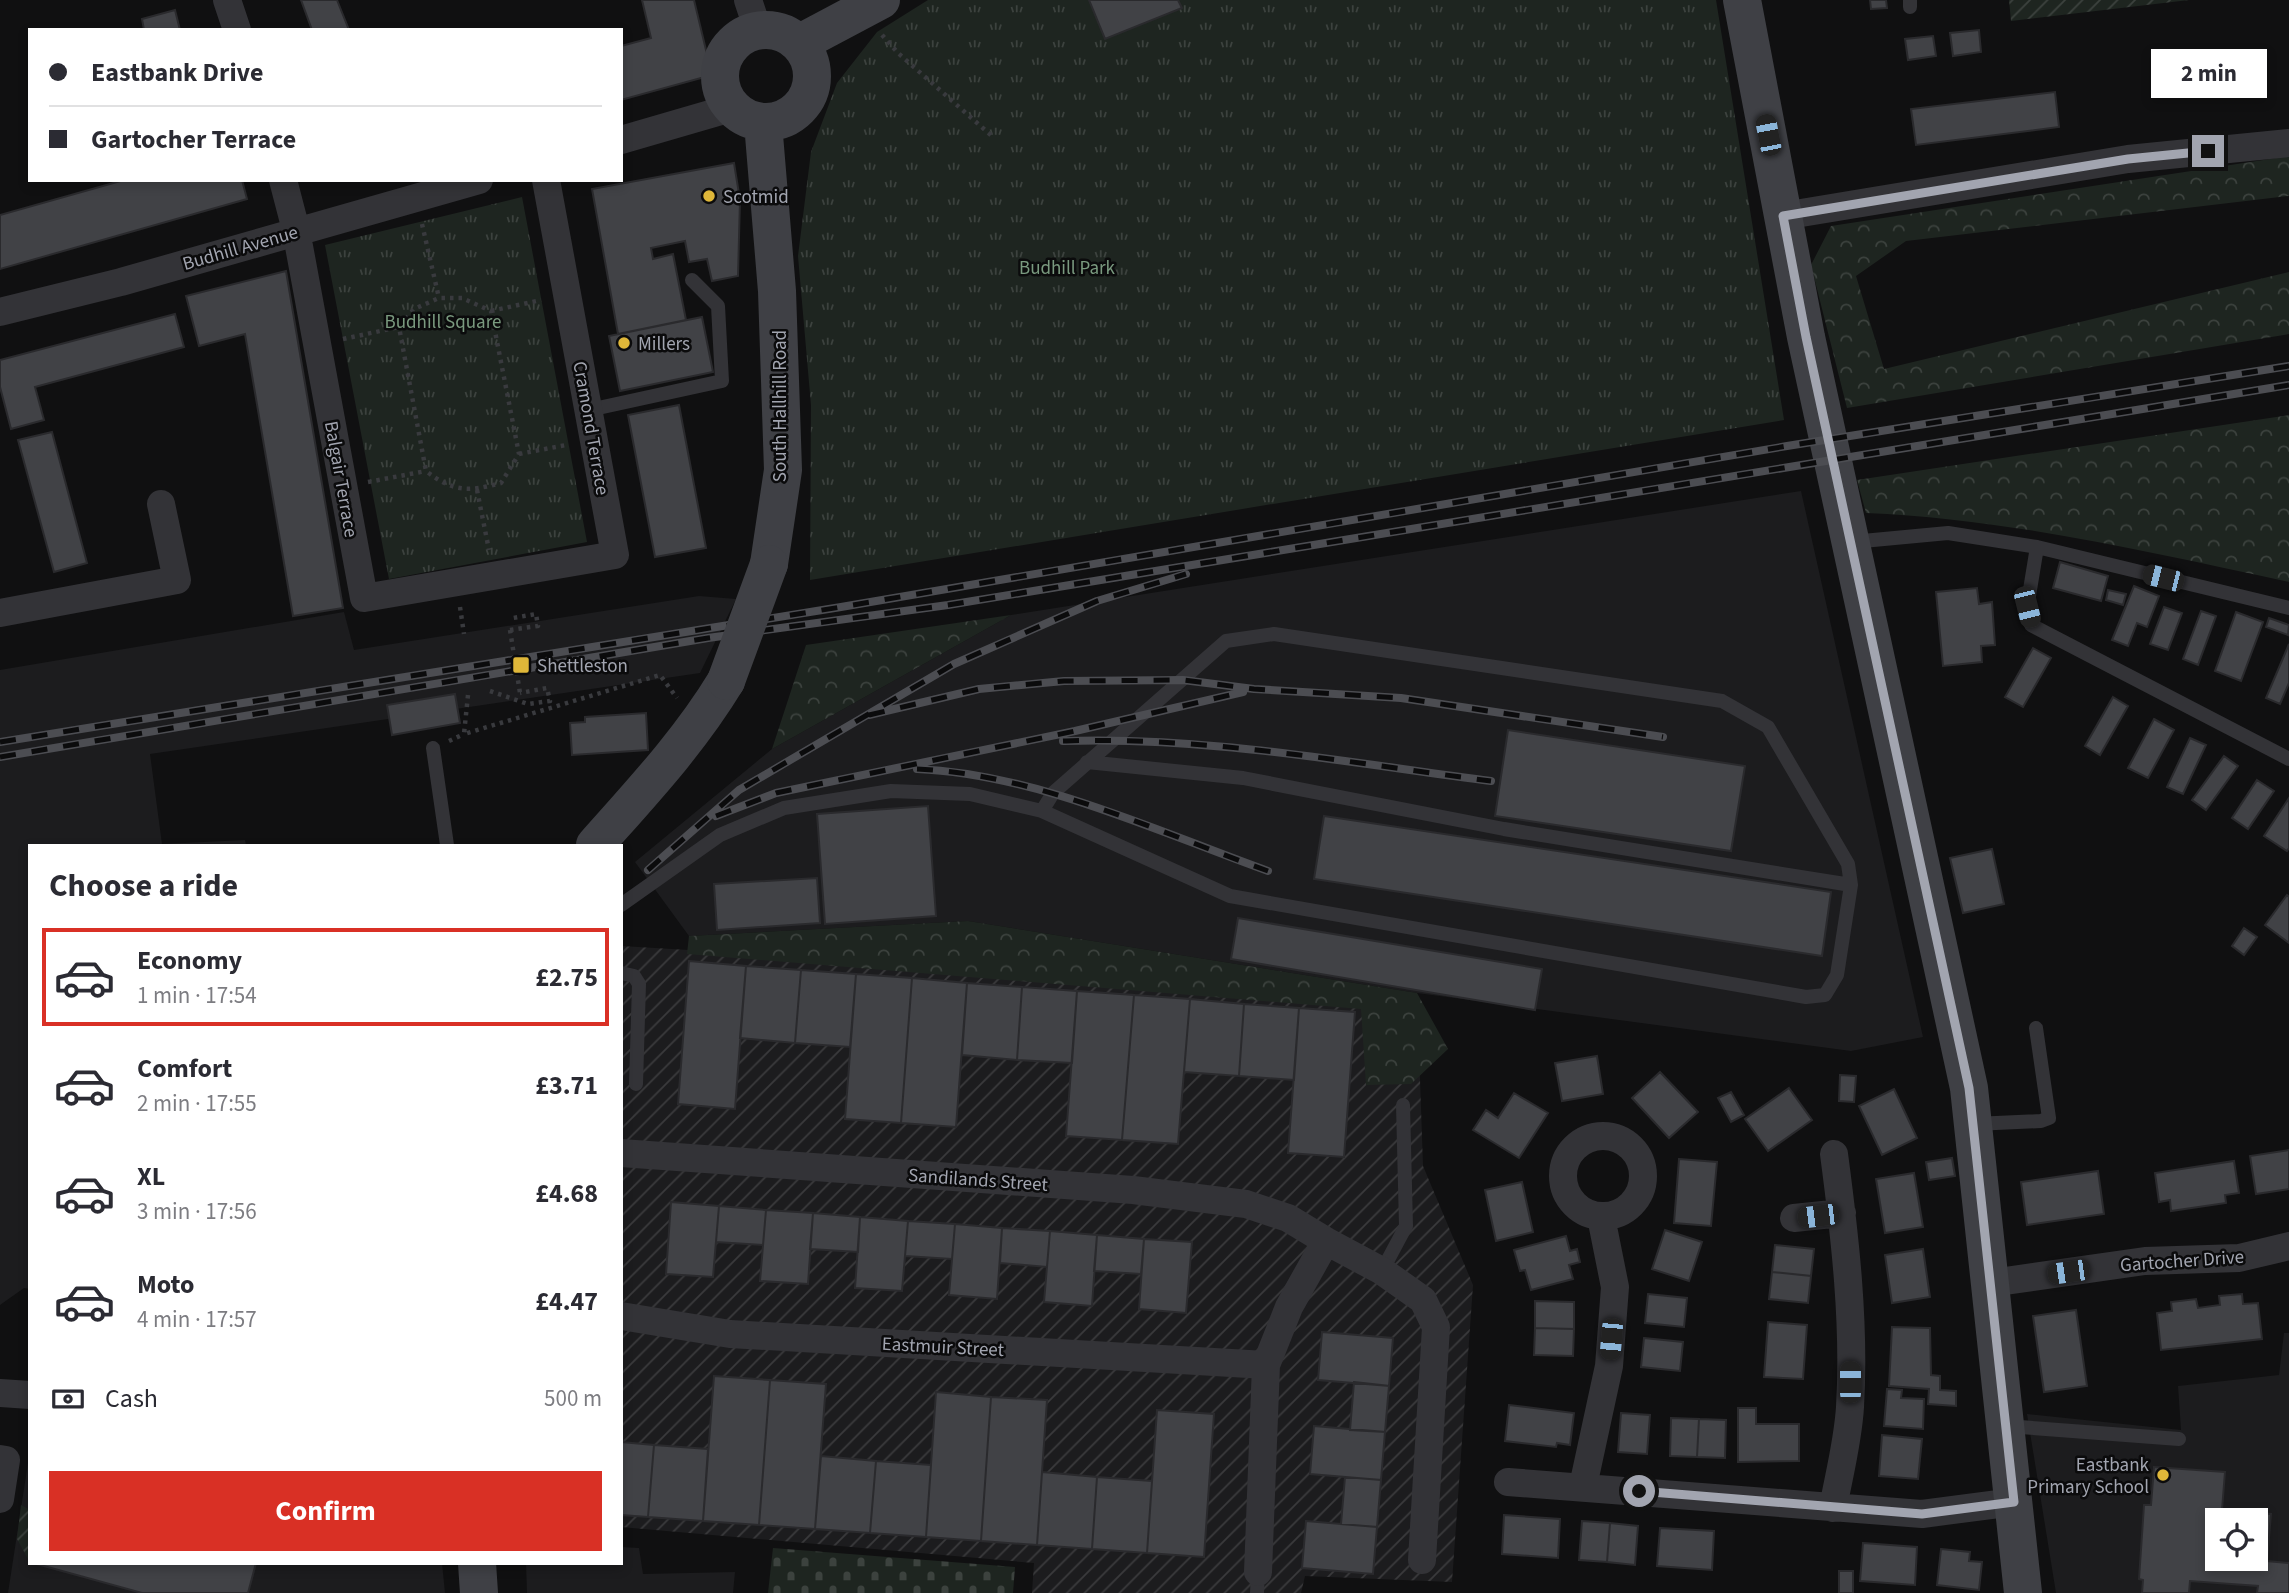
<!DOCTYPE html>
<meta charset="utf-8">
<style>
body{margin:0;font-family:"Source Sans 3",sans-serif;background:#f7f7f7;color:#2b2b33;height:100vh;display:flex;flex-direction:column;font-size:26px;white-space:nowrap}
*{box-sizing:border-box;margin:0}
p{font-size:23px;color:#7c7c81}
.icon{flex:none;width:38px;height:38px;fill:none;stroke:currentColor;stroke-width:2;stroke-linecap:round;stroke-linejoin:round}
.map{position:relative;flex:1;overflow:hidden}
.panel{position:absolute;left:28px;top:844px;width:595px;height:721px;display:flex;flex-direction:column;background:#fff;border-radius:0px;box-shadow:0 4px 10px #0003}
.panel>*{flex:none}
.top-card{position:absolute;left:28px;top:28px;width:595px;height:154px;border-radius:0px;box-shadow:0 4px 10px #0003;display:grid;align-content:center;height:154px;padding:0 21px;background:#fff}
.controls{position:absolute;left:2205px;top:1508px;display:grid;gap:14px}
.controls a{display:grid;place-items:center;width:63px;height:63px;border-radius:0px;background:#fff;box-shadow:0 4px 10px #0003;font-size:35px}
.end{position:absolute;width:32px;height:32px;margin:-16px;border:9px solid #a2a5b0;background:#111;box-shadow:0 0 0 4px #111}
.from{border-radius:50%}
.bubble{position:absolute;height:49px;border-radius:0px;background:#fff;box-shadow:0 4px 10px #0003;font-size:23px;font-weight:700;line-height:49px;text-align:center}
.car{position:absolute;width:21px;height:42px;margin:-21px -10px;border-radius:9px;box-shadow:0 0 5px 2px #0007;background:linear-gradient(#222 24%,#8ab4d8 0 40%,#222 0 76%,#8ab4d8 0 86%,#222 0)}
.top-card b{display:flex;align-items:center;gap:24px;height:66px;font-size:26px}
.top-card b+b{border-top:2px solid #e1e1e2}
.top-card i{width:18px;height:18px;background:#2b2b33}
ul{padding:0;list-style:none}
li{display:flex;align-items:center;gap:21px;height:98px;margin:0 14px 10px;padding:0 7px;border:4px solid transparent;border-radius:0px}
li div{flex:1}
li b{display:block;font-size:26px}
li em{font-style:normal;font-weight:700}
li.active{border-color:#d93025}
li>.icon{width:63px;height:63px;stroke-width:1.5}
h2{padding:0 21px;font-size:32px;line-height:84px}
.pay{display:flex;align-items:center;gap:18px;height:77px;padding:0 21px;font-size:26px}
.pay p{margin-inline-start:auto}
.cta{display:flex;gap:14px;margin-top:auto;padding:14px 21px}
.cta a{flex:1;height:80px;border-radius:0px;background:#d93025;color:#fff;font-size:28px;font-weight:700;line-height:80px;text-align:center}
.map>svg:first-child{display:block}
.built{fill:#1c1c1e;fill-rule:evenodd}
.industrial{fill:url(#industrial-furrows)}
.forest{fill:url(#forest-crowns)}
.cemetery{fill:url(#cemetery-stones)}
.park{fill:url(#park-tufts)}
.garden{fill:url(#garden-furrows)}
.building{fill:#414246;stroke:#2a2a2d;stroke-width:2;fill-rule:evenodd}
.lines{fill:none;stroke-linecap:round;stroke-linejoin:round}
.path{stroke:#393a3e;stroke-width:4.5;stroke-dasharray:3.5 5;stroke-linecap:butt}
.lane{stroke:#333337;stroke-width:14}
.street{stroke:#333337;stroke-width:28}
.secondary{stroke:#3f4045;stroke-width:38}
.rail-casing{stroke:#4c4d52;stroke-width:8}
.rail{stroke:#0b0b0c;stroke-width:5;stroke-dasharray:16;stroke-linecap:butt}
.path-bridge{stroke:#393a3e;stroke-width:4.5;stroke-dasharray:3.5 5;stroke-linecap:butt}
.secondary-bridge{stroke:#3f4045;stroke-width:38}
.route{stroke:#a2a5b0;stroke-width:9}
.poi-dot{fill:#dfb739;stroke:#0b0b0c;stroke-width:2.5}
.labels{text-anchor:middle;stroke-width:5;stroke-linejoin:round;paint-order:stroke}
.poi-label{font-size:19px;fill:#a2a5b0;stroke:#0b0b0c;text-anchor:start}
.street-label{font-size:19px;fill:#a2a5b0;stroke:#0b0b0c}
.park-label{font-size:19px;fill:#7a9a7f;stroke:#0b0b0c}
</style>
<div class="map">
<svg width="2289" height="1593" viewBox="0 0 2289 1593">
<defs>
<pattern id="industrial-furrows" width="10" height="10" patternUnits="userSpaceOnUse" patternTransform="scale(1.75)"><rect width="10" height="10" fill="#1c1c1e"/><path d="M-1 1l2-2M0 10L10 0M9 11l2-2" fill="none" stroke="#3a3a3c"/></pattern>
<pattern id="forest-crowns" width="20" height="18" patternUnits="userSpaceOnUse" patternTransform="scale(1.75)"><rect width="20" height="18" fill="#1e2520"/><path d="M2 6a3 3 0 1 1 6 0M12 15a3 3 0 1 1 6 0" fill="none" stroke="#3c423e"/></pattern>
<pattern id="cemetery-stones" width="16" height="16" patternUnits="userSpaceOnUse" patternTransform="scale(1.75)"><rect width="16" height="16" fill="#1e2520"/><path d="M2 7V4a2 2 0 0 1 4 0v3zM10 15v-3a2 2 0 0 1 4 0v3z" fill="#3c423e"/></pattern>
<pattern id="park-tufts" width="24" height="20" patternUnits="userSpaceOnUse" patternTransform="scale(1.75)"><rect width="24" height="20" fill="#1e2520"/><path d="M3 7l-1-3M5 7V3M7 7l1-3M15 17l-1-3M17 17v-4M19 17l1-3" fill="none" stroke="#3c423e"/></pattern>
<pattern id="garden-furrows" width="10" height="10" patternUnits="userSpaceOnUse" patternTransform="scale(1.75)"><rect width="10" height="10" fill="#1e2520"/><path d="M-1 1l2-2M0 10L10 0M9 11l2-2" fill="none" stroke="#3c423e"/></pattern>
</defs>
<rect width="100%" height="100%" fill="#101011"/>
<path class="built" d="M1801 491 1923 1037 1851 1051 1417 993 968 921 689 936 635 862 772 749 1011 615Z
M699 596 736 599 700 673 150 754 162 844 245 840 246 845H30V1289L24 1288 0 1305V670L344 612 354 650Z
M2284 1333H2289V1593H2056L2027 1414 2181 1430 2178 1386 2279 1375ZM2217 1521H2256V1559H2217Z
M30 1450V1563H442L445 1593H8Z
M621 1547 639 1548 643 1574 735 1572 733 1593H527L526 1563H621Z"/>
<path class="industrial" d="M621 946 1417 993 1423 1166 1473 1285 1452 1582 1305 1576 1301 1593H1032L1034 1563 621 1527Z"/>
<path class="forest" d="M2289 156V196L1906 241 1856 276 1884 369 2289 272V334L1847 408 1811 265 1831 226Z
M2289 415V582C2149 552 2009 519 1866 513L1857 480Z
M1011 615 772 749 806 645Z
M968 921 1417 993 1448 1049 1411 1084 1366 1085 1361 1009 687 954 689 936Z"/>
<path class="cemetery" d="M773 1548 1015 1567 1013 1593H768Z"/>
<path class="park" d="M928 0H1716L1784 420 810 580 811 405 798 256 811 152 837 83 877 32Z
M522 197 587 542 389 579 325 245Z"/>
<path class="garden" d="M2009 0H2189L2011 21Z
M21 1505 30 1510 28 1559 17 1539Z"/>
<path class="building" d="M301 0H337L349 30H312Z
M642 0H694L712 75 621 100V46L651 38Z
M1089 0H1178L1182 8 1105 39Z
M1870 0H1886L1887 8 1871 9Z
M175 10 180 30H144L142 19Z
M1979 30 1981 52 1953 56 1950 33Z
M1933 36 1936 56 1908 60 1905 39Z
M2055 92 2059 127 1916 145 1911 109Z
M734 163 740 200 738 276 712 281 707 259 689 262 685 241 651 248 653 259 673 254 686 320 618 334 592 189Z
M124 180H242L247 199 0 269V215Z
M286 271 343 608 293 616 245 334 199 346 186 296Z
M175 314 184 347 35 387 44 420 11 429 0 387V360Z
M702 317 713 372 620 391 609 336Z
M679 405 706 548 655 557 628 415Z
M52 432 87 563 54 572 18 440Z
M2060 562 2108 576 2101 601 2053 588Z
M2134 586 2159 596 2147 627 2137 623 2128 646 2112 640Z
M1977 588 1979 604 1992 602 1995 645 1981 646 1982 662 1943 666 1936 592Z
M2108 590 2126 594 2123 605 2106 600Z
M2164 607 2182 613 2168 650 2150 644Z
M2201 611 2216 616 2198 665 2183 659Z
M2236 612 2263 622 2241 681 2215 671Z
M2269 618 2289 625 2288 635 2266 627Z
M2289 644V683L2280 704 2266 698Z
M2033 648 2051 658 2023 707 2005 697Z
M455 694 460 723 392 735 387 705Z
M2113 697 2128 706 2100 755 2085 746Z
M646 713 648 750 572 755 570 723 585 722V717Z
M2154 719 2174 730 2148 778 2128 768Z
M1508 730 1745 766 1731 851 1495 816Z
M2190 738 2206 745 2183 794 2167 787Z
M2224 756 2238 766 2206 810 2192 800Z
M2257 780 2274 791 2248 829 2232 818Z
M2289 798V848L2287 851 2264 836Z
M928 806 936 916 825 924 817 814Z
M1324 816 1831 892 1822 956 1314 879Z
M1992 849 2004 904 1963 913 1950 858Z
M817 878 820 923 717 930 714 884Z
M2287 895 2289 897V943L2265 925Z
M1238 918 1542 969 1535 1010 1231 959Z
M2244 928 2257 937 2244 955 2232 946Z
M689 961 746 966 735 1109 678 1104Z
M746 966 801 970 795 1043 740 1038Z
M801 970 856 974 850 1047 795 1043Z
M856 974 912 978 901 1123 845 1119Z
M912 978 967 983 956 1127 901 1123Z
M967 983 1022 987 1017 1060 962 1055Z
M1022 987 1077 991 1072 1063 1017 1060Z
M1077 991 1134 995 1122 1140 1066 1136Z
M1134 995 1190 999 1178 1144 1122 1140Z
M1190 999 1244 1004 1239 1076 1184 1072Z
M1244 1004 1299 1008 1294 1080 1239 1076Z
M1299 1008 1355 1012 1344 1157 1288 1153Z
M1597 1056 1603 1094 1562 1101 1555 1063Z
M1660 1072 1698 1112 1669 1138 1632 1098Z
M1840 1075 1856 1076 1854 1102 1839 1101Z
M1789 1088 1812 1120 1768 1151 1745 1119Z
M1894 1089 1917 1138 1882 1155 1859 1106Z
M1731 1092 1744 1115 1731 1122 1718 1098Z
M1514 1093 1548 1113 1519 1158 1473 1130 1486 1110 1498 1118Z
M2289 1150V1189L2256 1194 2250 1156Z
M1952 1158 1955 1176 1929 1180 1926 1162Z
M1679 1159 1717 1162 1711 1226 1674 1223Z
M2234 1161 2239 1193 2225 1195 2226 1203 2171 1211 2170 1200 2159 1202 2155 1173Z
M2098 1171 2104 1214 2027 1225 2021 1182Z
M1914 1173 1923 1227 1885 1233 1876 1179Z
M1522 1182 1533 1232 1496 1241 1485 1190Z
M671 1202 719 1206 713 1277 666 1274Z
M719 1206 766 1210 763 1245 716 1242Z
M766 1210 813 1213 808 1284 760 1281Z
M813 1213 860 1217 858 1252 810 1249Z
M860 1217 908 1221 902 1291 855 1288Z
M908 1221 955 1224 952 1259 905 1256Z
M955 1224 1002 1228 997 1299 949 1295Z
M1002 1228 1050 1231 1047 1267 1000 1263Z
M1665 1230 1702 1242 1689 1281 1652 1269Z
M1050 1231 1097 1235 1092 1306 1044 1302Z
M1097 1235 1144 1239 1141 1274 1094 1271Z
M1566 1236 1570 1251 1577 1249 1580 1262 1569 1265 1573 1279 1531 1290 1525 1270 1520 1271 1514 1250Z
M1144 1239 1192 1242 1186 1313 1139 1309Z
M1775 1245 1814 1249 1811 1276 1772 1272Z
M1923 1249 1930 1297 1892 1303 1885 1255Z
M1772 1272 1811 1276 1808 1303 1769 1299Z
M1648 1294 1687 1298 1684 1327 1645 1323Z
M2242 1294 2243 1304 2258 1303 2262 1339 2161 1350 2157 1313 2172 1311 2171 1302 2196 1299 2198 1308 2220 1305 2219 1296Z
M1535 1301 1574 1302V1329L1535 1328Z
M2076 1310 2087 1386 2044 1392 2033 1316Z
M1768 1322 1807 1325 1803 1379 1764 1377Z
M1892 1327 1930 1328 1931 1375 1940 1376V1390L1956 1391V1406L1928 1404 1929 1389 1889 1386Z
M1535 1328 1574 1329 1573 1356 1534 1355Z
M1322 1332 1393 1338 1389 1386 1318 1380Z
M1644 1338 1683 1342 1680 1371 1641 1367Z
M714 1376 770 1380 759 1525 703 1521Z
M770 1380 826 1384 815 1529 759 1525Z
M1354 1382 1389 1386 1385 1432 1350 1430Z
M1887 1389 1902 1390 1901 1398 1924 1399 1923 1429 1884 1426Z
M936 1392 991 1397 981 1541 926 1537Z
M991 1397 1047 1400 1037 1545 981 1541Z
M1509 1405 1574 1413 1570 1445 1557 1443 1556 1447 1505 1441Z
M1738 1408H1756V1424H1799V1461L1738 1462Z
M1157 1410 1214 1414 1204 1557 1147 1553Z
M1621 1413 1650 1415 1647 1454 1618 1452Z
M1671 1418 1699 1419 1697 1457 1670 1456Z
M1699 1419 1726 1420 1725 1458 1697 1457Z
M1314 1426 1385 1432 1381 1480 1310 1474Z
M1882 1435 1922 1439 1918 1479 1879 1476Z
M621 1442 654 1445 648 1517 621 1515Z
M654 1445 708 1449 703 1521 648 1517Z
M821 1456 876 1461 870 1533 815 1529Z
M876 1461 931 1465 926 1537 870 1533Z
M2154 1467 2225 1472 2222 1510 2271 1514 2267 1561 2289 1563V1593H2257L2258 1586 2190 1581 2189 1593H2142L2143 1580 2139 1579 2144 1505H2151ZM2217 1521H2256V1559H2217Z
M1042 1472 1097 1477 1092 1549 1037 1545Z
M1097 1477 1152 1481 1147 1553 1092 1549Z
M1345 1477 1381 1480 1377 1527 1341 1524Z
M1504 1515 1560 1519 1558 1558 1502 1554Z
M1306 1521 1377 1527 1373 1574 1302 1568Z
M1582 1521 1610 1523 1607 1562 1579 1560Z
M1610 1523 1638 1526 1635 1565 1607 1562Z
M1660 1528 1714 1531 1712 1570 1657 1566Z
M1863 1543 1917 1547 1915 1585 1860 1581Z
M1941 1549 1970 1552 1969 1561 1982 1562 1979 1590 1937 1585Z
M33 1563H256L248 1593H142Z
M1839 1571H1853V1593H1839Z"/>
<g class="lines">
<path class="path" d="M882 35 898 53 993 137
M422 224 439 298
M491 311 541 300
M343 339 399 327 414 309 439 298H462L491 311 519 454 501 483C468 492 453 492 426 471L399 327
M519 454 566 445
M368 482 426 471
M477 490 489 550
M460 607 464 634
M510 630 538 626 536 614 513 618
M490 691 528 704 550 701 547 688 520 693
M468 695 464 734 660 675 677 698
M449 741 464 734"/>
<path class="lane" d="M1910 0V7
M589 410 722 381 718 306 692 280
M1852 542 1948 533 2037 547 2289 608
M2037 547 2027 608 2031 625 2289 759
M433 748 447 845
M1087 762 1243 778 1504 829 1851 885
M621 905 720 835 784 808 891 791 970 794 1042 811 1230 896 1806 997 1825 995 1837 975 1851 885 1848 864 1768 727 1722 701 1274 634 1226 641 1053 793 1042 811
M621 973 634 976 639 984 636 1084
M1974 1124 2041 1121 2049 1118 2036 1028
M1382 1271 1406 1226 1403 1105
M2006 1426 2179 1439
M1257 1593 1258 1572"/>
<path class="street" d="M227 0 237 30
M748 0 758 30
M621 140 731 108
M283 180 296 230 364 598 615 555 546 180
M1783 216 2128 159 2289 143
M0 312 121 282 479 180
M0 613 177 580 161 504
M1563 1176a40 40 0 1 1 80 0a40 40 0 1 1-80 0Z
M621 1153 1133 1190 1246 1204 1288 1218 1326 1241 1289 1307 1266 1365 1258 1572
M1794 1218 1842 1213
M1326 1241 1382 1271 1423 1300 1436 1327 1422 1560
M1991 1283 2145 1261 2239 1258 2289 1246
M621 1316 730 1334 1266 1365
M0 1393 30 1395
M0 1459 6 1460 0 1499
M1508 1482 1922 1514 2014 1502
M1583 1486 1609 1366 1615 1287 1601 1217
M1833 1508C1839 1475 1848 1441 1850 1407 1855 1324 1845 1237 1834 1154"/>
<path class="secondary" d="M1742 0 1806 337 1969 1088 2023 1593
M720 76a46 46 0 1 1 92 0a46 46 0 1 1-92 0Z
M800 43 881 0
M763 123 777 291 783 470 769 564
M595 845C642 792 689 742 726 681
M477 1563 479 1593"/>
<defs>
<path id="rail" d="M869 715 979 689 1064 681 1183 680 1254 689 1401 698 1663 737
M1063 741C1206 736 1350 763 1491 781
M0 742 841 607 1787 446 2289 366
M0 757 708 638 948 605 2289 385
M917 769C1036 774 1156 831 1268 871
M716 816 776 793 1075 731 1243 692
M648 870 739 790 954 664 1097 601 1186 574"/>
</defs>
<use href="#rail" class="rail-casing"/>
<use href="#rail" class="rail"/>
<path class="path-bridge" d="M510 630 520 693"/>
<path class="secondary-bridge" d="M726 681 769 564"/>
</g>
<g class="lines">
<path class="route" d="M1639 1491 1922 1514 2014 1502 1969 1088 1806 337 1783 216 2128 159 2208 151"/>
</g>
<g class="poi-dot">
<circle cx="709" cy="196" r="7"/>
<circle cx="624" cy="343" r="7"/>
<rect x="512" y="656" width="18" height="18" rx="3.5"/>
<circle cx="2163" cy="1475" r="7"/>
</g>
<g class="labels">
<g class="poi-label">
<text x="723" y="203">Scotmid</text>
<text x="638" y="350">Millers</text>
<text x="537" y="672">Shettleston</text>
<text x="2149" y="1471" text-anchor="end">Eastbank<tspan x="2149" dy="22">Primary School</tspan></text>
</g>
<g class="street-label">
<text transform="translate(240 247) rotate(-16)" y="7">Budhill Avenue</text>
<text transform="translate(779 406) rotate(-90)" y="7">South Hallhill Road</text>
<text transform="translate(592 428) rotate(80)" y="7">Cramond Terrace</text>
<text transform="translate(342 479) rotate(80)" y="7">Balgair Terrace</text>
<text transform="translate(978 1179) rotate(4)" y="7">Sandilands Street</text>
<text transform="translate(2182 1260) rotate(-4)" y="7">Gartocher Drive</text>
<text transform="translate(943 1346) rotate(3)" y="7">Eastmuir Street</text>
</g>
<g class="park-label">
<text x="1067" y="274">Budhill Park</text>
<text x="443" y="328">Budhill Square</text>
</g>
</g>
</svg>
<div class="controls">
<a><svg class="icon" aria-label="locate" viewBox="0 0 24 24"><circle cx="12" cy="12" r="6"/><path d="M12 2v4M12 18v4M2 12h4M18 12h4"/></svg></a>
</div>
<i class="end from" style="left:1639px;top:1491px"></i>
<i class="end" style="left:2208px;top:151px"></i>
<div class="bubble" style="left:2151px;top:49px;width:116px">2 min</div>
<i class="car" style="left:1768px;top:135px;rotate:349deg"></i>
<i class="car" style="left:2163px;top:578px;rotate:284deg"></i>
<i class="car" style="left:2027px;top:607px;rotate:166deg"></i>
<i class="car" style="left:1818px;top:1216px;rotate:263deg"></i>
<i class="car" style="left:2068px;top:1272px;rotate:262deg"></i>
<i class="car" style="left:1611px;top:1339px;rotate:185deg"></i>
<i class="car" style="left:1850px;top:1382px;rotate:0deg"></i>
<div class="top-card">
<b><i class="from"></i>Eastbank Drive</b>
<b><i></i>Gartocher Terrace</b>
</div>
<section class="panel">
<h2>Choose a ride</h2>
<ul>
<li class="active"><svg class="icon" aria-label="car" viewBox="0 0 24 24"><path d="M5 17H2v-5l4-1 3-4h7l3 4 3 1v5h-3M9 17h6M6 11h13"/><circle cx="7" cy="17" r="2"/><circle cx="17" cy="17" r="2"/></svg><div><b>Economy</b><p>1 min · 17:54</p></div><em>£2.75</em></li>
<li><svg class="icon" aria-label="car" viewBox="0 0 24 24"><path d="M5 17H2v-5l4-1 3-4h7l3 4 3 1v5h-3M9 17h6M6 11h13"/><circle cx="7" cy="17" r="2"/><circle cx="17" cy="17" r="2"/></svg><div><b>Comfort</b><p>2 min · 17:55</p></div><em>£3.71</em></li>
<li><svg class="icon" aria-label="car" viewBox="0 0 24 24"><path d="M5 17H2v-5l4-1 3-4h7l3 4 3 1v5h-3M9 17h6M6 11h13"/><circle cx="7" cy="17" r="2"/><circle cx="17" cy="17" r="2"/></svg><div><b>XL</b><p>3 min · 17:56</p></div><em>£4.68</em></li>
<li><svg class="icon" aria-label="car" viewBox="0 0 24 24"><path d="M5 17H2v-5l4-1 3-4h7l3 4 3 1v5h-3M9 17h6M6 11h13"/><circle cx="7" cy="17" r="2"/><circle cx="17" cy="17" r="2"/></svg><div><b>Moto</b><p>4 min · 17:57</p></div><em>£4.47</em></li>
</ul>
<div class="pay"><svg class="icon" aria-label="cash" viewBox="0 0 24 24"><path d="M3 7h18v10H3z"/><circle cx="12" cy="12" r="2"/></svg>Cash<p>500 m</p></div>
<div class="cta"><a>Confirm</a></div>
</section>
</div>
